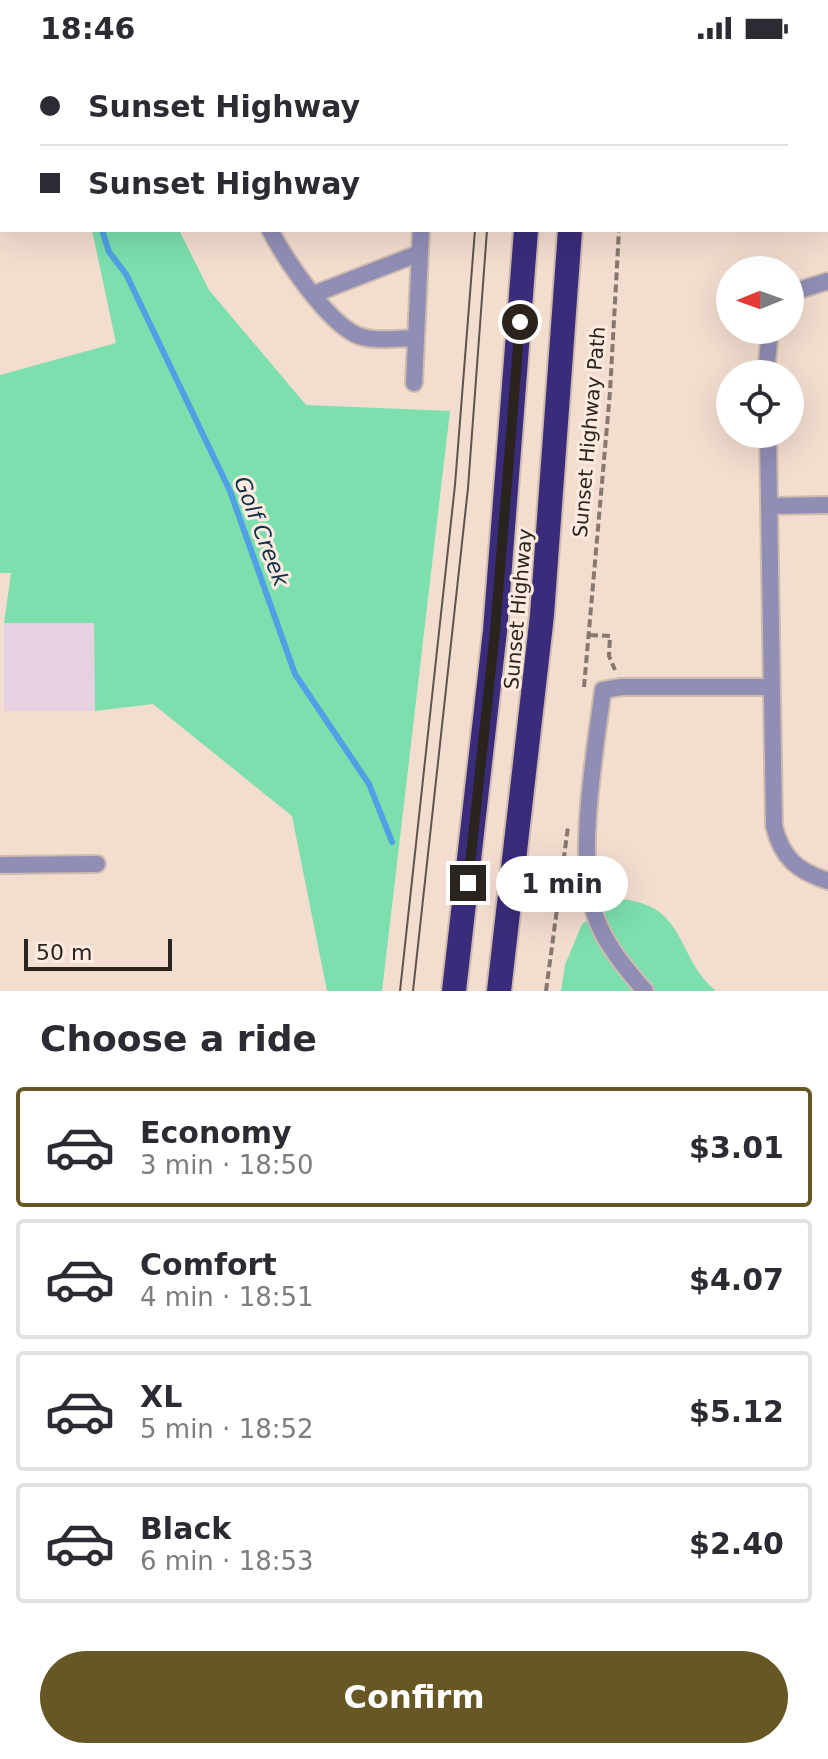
<!DOCTYPE html>
<meta charset="utf-8">
<style>
body{margin:0;font-family:"DejaVu Sans",sans-serif;background:#f7f7f7;color:#2b2b33;height:100vh;display:flex;flex-direction:column;font-size:30px;white-space:nowrap}
*{box-sizing:border-box;margin:0}
p{font-size:26px;color:#7c7c81}
.icon{flex:none;width:44px;height:44px;fill:none;stroke:currentColor;stroke-width:2;stroke-linecap:round;stroke-linejoin:round}
.map{position:relative;height:935px;overflow:hidden}
.details{display:flex;flex-direction:column;background:#fff;flex:1}
.details>*{flex:none}
.guide{position:absolute;left:0px;top:0px;width:828px;height:176px;box-shadow:0 8px 32px #0002;display:grid;align-content:center;height:176px;padding:0 40px;background:#fff}
.needle{width:52px;rotate:269deg}
.tools{position:absolute;left:716px;top:200px;display:grid;gap:16px}
.tools a{display:grid;place-items:center;width:88px;height:88px;border-radius:50%;background:#fff;box-shadow:0 8px 32px #0002;font-size:40px}
.scale{position:absolute;left:24px;bottom:20px;width:148px;box-sizing:border-box;padding-left:8px;border:4px solid #2b231e;border-top:0;font-size:22px;line-height:28px;white-space:nowrap;color:#2b231e;-webkit-text-stroke:6px #fdebe0;paint-order:stroke}
.end{position:absolute;width:36px;height:36px;margin:-18px;border:10px solid #2b231e;background:#fff;box-shadow:0 0 0 4px #fff}
.from{border-radius:50%}
.bubble{position:absolute;height:56px;border-radius:28px;background:#fff;box-shadow:0 8px 32px #0002;font-size:26px;font-weight:600;line-height:56px;text-align:center}
.guide b{display:flex;align-items:center;gap:28px;height:76px;font-size:30px}
.guide b+b{border-top:2px solid #e1e1e2}
.guide i{width:20px;height:20px;background:#2b2b33}
ul{padding:0;list-style:none}
li{display:flex;align-items:center;gap:24px;height:120px;margin:0 16px 12px;padding:0 24px;border:4px solid #e1e1e2;border-radius:8px}
li div{flex:1}
li b{display:block;font-size:30px}
li em{font-style:normal;font-weight:600}
li.active{border-color:#675724}
li>.icon{width:72px;height:72px;stroke-width:1.5}
h2{padding:0 40px;font-size:36px;line-height:96px}
.primary-button{display:flex;gap:16px;margin-top:auto;padding:16px 40px}
.primary-button a{flex:1;height:92px;border-radius:48px;background:#675724;color:#fff;font-size:32px;font-weight:600;line-height:92px;text-align:center}
.status{display:flex;justify-content:space-between;align-items:center;height:56px;padding:0 40px;background:#fff;direction:ltr}
.status svg{height:22px;fill:currentColor}
.map>svg:first-child{display:block}
.industrial{fill:#e5d1e0}
.green{fill:#7ddfae}
.lines{fill:none;stroke-linecap:round;stroke-linejoin:round}
.stream{stroke:#4fa0e4;stroke-width:6}
.minor-casing{stroke:#cfbcaf;stroke-width:20}
.motorway-casing{stroke:#cfbcaf;stroke-width:28}
.path{stroke:#86786f;stroke-width:4;stroke-dasharray:8 4;stroke-linecap:butt}
.minor{stroke:#908eb5;stroke-width:16}
.motorway{stroke:#3b2c7b;stroke-width:24}
.tram{stroke:#5f544c;stroke-width:2}
.route{stroke:#2b231e;stroke-width:10}
.labels{text-anchor:middle;stroke-width:6;stroke-linejoin:round;paint-order:stroke}
.street-label{font-size:20px;fill:#2b231e;stroke:#fdebe0}
.water-label{font-size:22px;font-style:italic;fill:#0e304b;stroke:#fdebe0}
</style>
<div class="status"><b>18:46</b><svg viewBox="0 0 49 12"><path d="M0 12V9h3v3zM5 12V6h3v6zM10 12V3h3v9zM15 12V0h3v12zM26 1h20v11H26zM47 4h2v5h-2z"/></svg></div>
<div class="map">
<svg width="828" height="935" viewBox="0 0 828 935">
<rect width="100%" height="100%" fill="#f3ddcf"/>
<path class="industrial" d="M4 567H94L95 655H4Z"/>
<path class="green" d="M92 174H179L209 234 306 349 450 355 382 935H327L292 760 153 648 95 655 94 567H4L11 517H0V319L116 287Z
M621 843C688 850 674 899 716 935H561L565 909 582 868Z"/>
<g class="lines">
<path class="stream" d="M76 0 77 2
M102 174 109 196 126 218 230 435 295 618 369 728 392 786"/>
<defs>
<path id="minor" d="M202 0V2
M428 2V0
M0 27H2
M270 174C285 203 328 268 359 280 376 286 398 282 416 282
M790 237 828 225
M314 238 420 197
M766 318 770 274
M414 327 421 174
M768 378 774 770C782 802 797 815 828 825
M770 450 828 449
M0 809 97 808
M645 935C626 913 604 887 595 859 576 803 595 695 603 634L622 631H771"/>
<path id="motorway" d="M534 2V0
M578 2 579 0
M454 935 495 575 526 174
M499 935 542 559 570 174"/>
</defs>
<use href="#minor" class="minor-casing"/>
<use href="#motorway" class="motorway-casing"/>
<path class="path" d="M628 2V0
M590 579 610 580 609 600 615 614
M584 631 610 336 619 174
M546 935 568 771"/>
<use href="#minor" class="minor"/>
<use href="#motorway" class="motorway"/>
<path class="tram" d="M482 2V0
M495 2V0
M400 935 455 429 475 174
M413 935 468 432 487 174"/>
</g>
<g class="lines">
<path class="route" d="M468 827 495 575 520 266"/>
</g>
<g class="labels">
<g class="street-label">
<text transform="translate(589 376) rotate(-85)" y="7">Sunset Highway Path</text>
<text transform="translate(518 553) rotate(-85)" y="7">Sunset Highway</text>
</g>
<g class="water-label">
<text transform="translate(262 475) rotate(69)" y="8">Golf Creek</text>
</g>
</g>
</svg>
<div class="tools">
<a><svg class="needle" viewBox="-14 -14 28 28"><path d="M0-13l5 13h-10z" fill="#e53935"/><path d="M0 13l5-13h-10z" fill="#7c7c81"/></svg></a>
<a><svg class="icon" aria-label="locate" viewBox="0 0 24 24"><circle cx="12" cy="12" r="6"/><path d="M12 2v4M12 18v4M2 12h4M18 12h4"/></svg></a>
</div>
<div class="scale">50 m</div>
<i class="end from" style="left:520px;top:266px"></i>
<i class="end" style="left:468px;top:827px"></i>
<div class="bubble" style="left:496px;top:800px;width:132px">1 min</div>
<div class="guide">
<b><i class="from"></i>Sunset Highway</b>
<b><i></i>Sunset Highway</b>
</div>
</div>
<section class="details">
<h2>Choose a ride</h2>
<ul>
<li class="active"><svg class="icon" aria-label="car" viewBox="0 0 24 24"><path d="M5 17H2v-5l4-1 3-4h7l3 4 3 1v5h-3M9 17h6M6 11h13"/><circle cx="7" cy="17" r="2"/><circle cx="17" cy="17" r="2"/></svg><div><b>Economy</b><p>3 min · 18:50</p></div><em>$3.01</em></li>
<li><svg class="icon" aria-label="car" viewBox="0 0 24 24"><path d="M5 17H2v-5l4-1 3-4h7l3 4 3 1v5h-3M9 17h6M6 11h13"/><circle cx="7" cy="17" r="2"/><circle cx="17" cy="17" r="2"/></svg><div><b>Comfort</b><p>4 min · 18:51</p></div><em>$4.07</em></li>
<li><svg class="icon" aria-label="car" viewBox="0 0 24 24"><path d="M5 17H2v-5l4-1 3-4h7l3 4 3 1v5h-3M9 17h6M6 11h13"/><circle cx="7" cy="17" r="2"/><circle cx="17" cy="17" r="2"/></svg><div><b>XL</b><p>5 min · 18:52</p></div><em>$5.12</em></li>
<li><svg class="icon" aria-label="car" viewBox="0 0 24 24"><path d="M5 17H2v-5l4-1 3-4h7l3 4 3 1v5h-3M9 17h6M6 11h13"/><circle cx="7" cy="17" r="2"/><circle cx="17" cy="17" r="2"/></svg><div><b>Black</b><p>6 min · 18:53</p></div><em>$2.40</em></li>
</ul>
<div class="primary-button"><a>Confirm</a></div>
</section>
